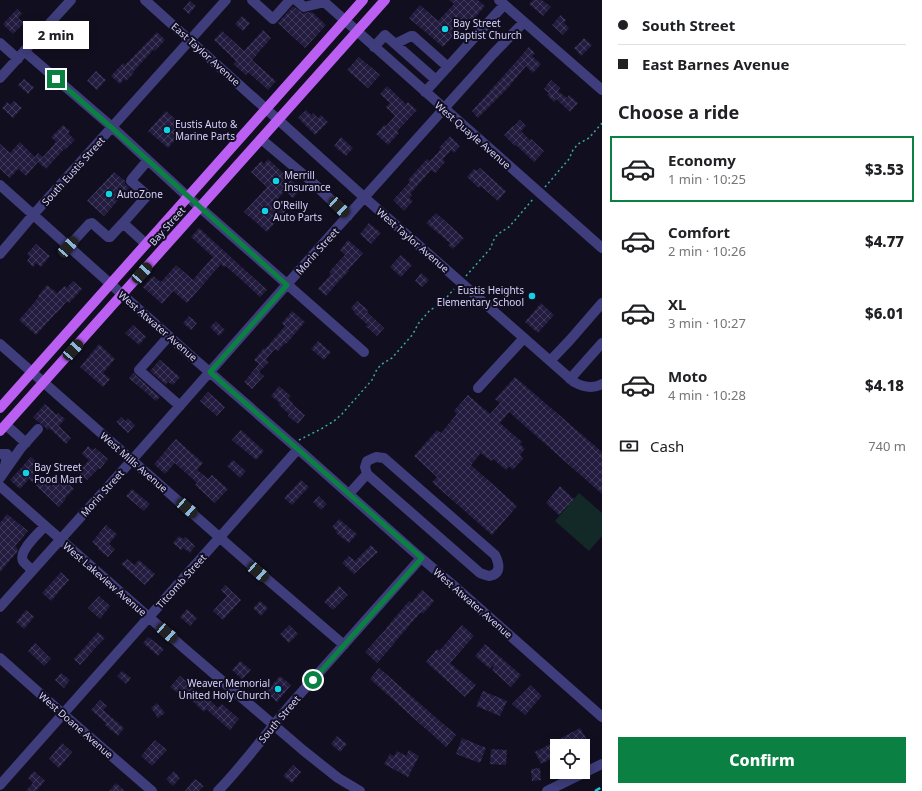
<!DOCTYPE html>
<meta charset="utf-8">
<style>
body{margin:0;font-family:"Noto Sans",sans-serif;background:#f2f2f2;color:#202124;height:100vh;display:flex;flex-direction:column;font-size:15px;white-space:nowrap}
*{box-sizing:border-box;margin:0}
p{font-size:13px;color:#757577}
.icon{flex:none;width:22px;height:22px;fill:none;stroke:currentColor;stroke-width:2;stroke-linecap:round;stroke-linejoin:round}
.map{position:relative;flex:1;overflow:hidden}
.panel{display:flex;flex-direction:column;background:#fff;width:320px}
.panel>*{flex:none}
.guide{display:grid;align-content:center;height:88px;padding:0 16px;background:#fff}
.tools{position:absolute;left:550px;top:739px;display:grid;gap:8px}
.tools a{display:grid;place-items:center;width:40px;height:40px;border-radius:0px;background:#fff;box-shadow:0 2px 10px #0003;font-size:20px}
.end{position:absolute;width:18px;height:18px;margin:-9px;border:5px solid #0b8043;background:#fff;box-shadow:0 0 0 2px #fff}
.from{border-radius:50%}
.bubble{position:absolute;height:28px;border-radius:0px;background:#fff;box-shadow:0 2px 10px #0003;font-size:13px;font-weight:800;line-height:28px;text-align:center}
.car{position:absolute;width:12px;height:24px;margin:-12px -6px;border-radius:5px;box-shadow:0 0 3px 1px #0007;background:linear-gradient(#222 24%,#8ab4d8 0 40%,#222 0 76%,#8ab4d8 0 86%,#222 0)}
.guide b{display:flex;align-items:center;gap:14px;height:38px;font-size:15px}
.guide b+b{border-top:1px solid #e0e0e0}
.guide i{width:10px;height:10px;background:#202124}
ul{padding:0;list-style:none}
li{display:flex;align-items:center;gap:12px;height:66px;margin:0 8px 6px;padding:0 8px;border:2px solid transparent;border-radius:0px}
li div{flex:1}
li b{display:block;font-size:15px}
li em{font-style:normal;font-weight:800}
li.current{border-color:#0b8043}
li>.icon{width:36px;height:36px;stroke-width:1.5}
h2{padding:0 16px;font-size:18px;line-height:48px}
.pay{display:flex;align-items:center;gap:10px;height:44px;padding:0 16px;font-size:15px}
.pay p{margin-inline-start:auto}
.primary-button{display:flex;gap:8px;margin-top:auto;padding:8px 16px}
.primary-button a{flex:1;height:46px;border-radius:0px;background:#0b8043;color:#fff;font-size:16px;font-weight:800;line-height:46px;text-align:center}
main{display:flex;flex:1;min-height:0}
.map>svg:first-child{display:block}
.pitch{fill:#122928}
.building{fill:url(#building-cross-hatch)}
.lines{fill:none;stroke-linecap:round;stroke-linejoin:round}
.path{stroke:#37a9a2;stroke-width:1.5;stroke-dasharray:2 3;stroke-linecap:butt}
.minor{stroke:#3f3d7b;stroke-width:10}
.major{stroke:#bb5ff3;stroke-width:10}
.rail{stroke:#11d2e7;stroke-width:2.5;stroke-dasharray:6 5;stroke-linecap:butt}
.route{stroke:#0b8043;stroke-width:5}
.poi-dot{fill:#11d2e7;stroke:#110e1f;stroke-width:1.5}
.labels{text-anchor:middle;stroke-width:4;stroke-linejoin:round;paint-order:stroke}
.poi-label{font-size:10px;fill:#d5d0fc;stroke:#110e1f;text-anchor:start}
.street-label{font-size:10px;fill:#d5d0fc;stroke:#110e1f}
</style>
<main>
<div class="map">
<svg width="602" height="791" viewBox="0 0 602 791">
<defs>
<pattern id="building-cross-hatch" width="8" height="8" patternUnits="userSpaceOnUse"><rect width="8" height="8" fill="#231c3f"/><path d="M0 0l8 8M0 8l8-8" fill="none" stroke="#423c5c"/></pattern>
</defs>
<rect width="100%" height="100%" fill="#110e1f"/>
<path class="pitch" d="M579 493 602 513V536L589 551 555 521Z"/>
<path class="building" d="M449 0H478L485 6 472 21 469 18 443 47 409 18 420 5 438 21 454 4Z
M533 0H542L551 7 543 16 529 4Z
M190 1 196 6 189 14 183 9Z
M293 6 302 13 312 12 326 25 305 48 278 23Z
M17 9 22 14 18 18 24 23 13 34 3 24Z
M561 15 566 20 564 23 569 28 563 35 552 25Z
M242 16 250 23 243 31 235 24Z
M75 26 85 35 79 42 75 39 71 44 64 37Z
M263 30 271 38 252 60 276 81 268 90 248 72 246 75 233 64 236 61 214 40 222 31 244 51Z
M157 32 165 40 155 51 154 49 133 72 134 73 126 81 124 79 120 84 111 76 123 63 125 65Z
M584 38 592 45 581 56 574 48Z
M529 47 535 53 532 56 541 64 533 73 526 66 507 89 478 118 472 111 497 83Z
M359 57 380 75 368 88 347 70Z
M96 71 106 80 97 90 87 81Z
M24 79 34 87 28 94 18 85Z
M551 80 560 88 558 91 567 98 569 95 578 103 570 112 556 99 554 102 547 95 549 93 544 89Z
M387 86 406 104 408 102 417 110 397 131 399 133 388 145 376 134 384 125 386 126 395 116 386 107 390 103 380 94Z
M14 101 22 108 13 118 2 108 7 102 10 105Z
M306 110 311 115 313 113 318 118 321 115 328 122 315 135 298 118Z
M166 111 185 128 168 148 148 131Z
M520 120 526 126 521 131 530 140 531 139 544 151 534 162 516 145 515 146 504 135 513 126H514Z
M63 125 70 131 68 133 75 140 65 150 64 149 46 169 38 162 26 176 18 169 10 178 0 169V144L10 153 20 142 35 157 38 153 43 157 56 142 51 137Z
M450 136 460 146 454 153 451 150 443 159 445 162 435 173 431 170 410 194 412 195 409 198 413 201 404 211 393 200 410 182 408 180 427 159 430 161 441 149 439 148Z
M341 137 353 148 346 156 334 146Z
M268 159 301 189 293 198 285 191 276 201 286 210 267 232 244 212 267 187 251 172 261 161 264 164Z
M480 168 506 191 498 201 481 186 479 188 467 177 474 169 477 171Z
M114 172 125 181V184L129 188 104 216 87 201Z
M436 213 464 238 453 249 448 245 450 243 426 223Z
M369 223 381 233 371 244 360 234Z
M199 228 267 290 260 297 226 266 224 267 221 264 187 303 173 291 162 304 143 287 153 276 161 282 176 265 193 280 213 257 191 237Z
M348 240 363 253 348 270 349 271 339 281 326 296 318 289 331 274 329 272 345 255 340 250Z
M36 244 50 256 41 267 36 263 33 267 27 261 30 257 27 254Z
M401 255 412 265 401 277 390 267Z
M421 273 429 280 422 287 415 281Z
M73 281 82 289 69 303 67 301 57 313V312L36 335 19 320 39 297 38 296 47 285 57 293 65 286 67 288Z
M357 301 368 310 367 312 384 328 377 336 366 326 368 325 354 313 355 312 351 308Z
M541 303 554 315 538 333 525 322Z
M292 311 305 322 286 344 285 343 278 351 275 349 266 359 269 362 259 372 264 376 252 389 244 382 259 364 254 360 264 348 265 349 285 326 282 323Z
M189 316 197 323 191 330 183 323Z
M216 321 225 330 219 336 210 327Z
M133 325 146 337 139 345 125 333Z
M318 341 331 352 324 360 311 349Z
M99 344 115 359 103 373 110 379 103 387 80 367Z
M160 360 180 377 173 385 168 382 166 385 150 371Z
M133 373 160 397 156 401 129 378Z
M515 377 602 452V494L509 412 500 423 522 442 520 444 525 449 520 455 523 459 513 470 509 466 506 470 493 459 491 461 481 453 471 465 517 506 492 535 432 482 437 477 414 456 437 430 441 433 457 414 454 411 468 395 490 414 500 403 495 399Z
M279 386 291 396 288 399 293 403 292 404 305 415 298 424 288 416 289 414 279 405 280 403 271 396Z
M208 392 225 407 217 416 200 401Z
M45 404 57 415 58 413 65 419 59 426 71 438 66 444 49 428 48 430 33 417Z
M121 417 125 421 128 418 135 425 128 433 116 422Z
M241 430 264 451 256 460 232 440Z
M176 439 203 463 197 470 208 479 212 475 228 489 215 503 195 485 197 483 175 463 165 474 154 464Z
M88 446 93 450 95 448 108 459 100 469 99 468 87 480 78 472 89 460 82 454Z
M31 457 41 466 36 472 51 486 61 476 74 489 65 498 66 499 59 507 29 479 20 489 10 480Z
M233 460 246 471 240 478 227 466Z
M301 480 309 487 292 505 284 498Z
M560 486 574 499 559 515 546 503Z
M132 489 150 504 144 511 126 496Z
M319 496 327 504 321 510 313 502Z
M7 514 28 531 15 546 18 549 17 552 0 572V523Z
M339 519 357 534 349 543 336 533 337 531 332 527Z
M106 525 117 534 109 544 115 549 108 557 98 549 99 548 92 542Z
M179 536 183 539 185 537 195 546 190 553 183 548 181 550 173 543Z
M371 545 378 552 354 574 342 563 349 556 355 561Z
M127 559 134 565 139 560 155 574 145 585 121 564Z
M61 572 69 580 51 601 42 593Z
M225 585 241 600 223 620 213 611 227 596 221 590Z
M339 586 348 595 333 610 324 602Z
M422 590 434 601 423 614 421 612 394 643V644L377 663 365 652 387 628H386L409 601 411 603Z
M99 596 110 606 100 619 88 608Z
M260 601 268 608 261 616 253 608Z
M187 609 197 618 190 626 180 617Z
M26 610 34 617 24 629 16 622Z
M289 625 298 634 289 643 280 634Z
M462 625 474 636 450 663 476 685 465 697 426 662 437 649 439 651Z
M98 632 105 638 97 646 80 665 74 659Z
M148 637 164 649 158 656 143 643Z
M35 643 51 659 44 666 28 651Z
M485 644 521 675 511 687 492 670 495 663 490 669 475 656Z
M240 661 251 670 242 679 232 670Z
M379 668 456 735 446 747 370 679Z
M122 671 131 678 126 684 117 676Z
M61 673 70 680 64 688 55 680Z
M180 676 198 692 200 691 218 708 222 704 239 719 230 730 206 709 204 712 186 695 184 698 170 687Z
M280 676 291 685 277 702 266 692Z
M531 685 542 696 525 715 512 704Z
M483 691 507 701 500 716 476 706Z
M100 700 107 706 103 710 124 728 118 736 105 725 106 723 91 710Z
M157 703 165 713 158 718 151 708Z
M580 728 589 743 583 746H557V756L541 764 535 752Z
M337 736 347 744 340 752 331 744Z
M462 738 486 748 480 763 456 754Z
M155 740 167 750 152 766 141 756Z
M62 743 72 752 59 768 49 759Z
M491 749 507 750 506 765 490 764Z
M409 750 419 756 408 777 384 764 390 754 394 756 397 751 406 756Z
M293 765 301 772 292 783 283 776Z
M540 768 541 780 532 781 531 769Z
M34 771 45 781 36 791H26L33 783 28 778Z
M174 771 180 778 173 786 166 779Z
M195 779 204 786 199 791H185Z
M116 783 125 791H109Z"/>
<g class="lines">
<path class="path" d="M545 187 569 159 573 150 578 144 589 138 602 123
M466 276 490 249 495 237 501 232 509 227 534 198
M299 440 321 429 334 421 342 414 372 380 377 369 382 364 392 358 413 334 418 324 430 310 440 305 454 289"/>
<path class="minor" d="M145 0 365 198 574 382C583 387 593 389 602 384
M252 0 273 19 290 0
M296 0 304 7 325 2
M322 0 602 248
M499 0 602 90
M0 43 18 59
M395 44 411 36H413L448 67
M374 47 385 35 436 80
M24 51 112 127 188 197 364 352
M0 78 71 0
M425 92 504 5
M261 139 310 180 348 216
M0 185 191 356 298 449 414 552 453 585 602 717
M123 223 146 197 147 195 131 181 132 179 148 160
M68 247 89 224 92 223 108 237H110L123 223 146 244
M0 254 33 215 226 0
M169 336 139 370 180 406
M0 344 268 580 344 645
M550 361 570 340 602 303
M570 379 602 343
M478 388 524 338
M6 425 26 443
M0 454H7L5 467H4
M376 457 384 458 495 555C499 563 502 574 489 576 487 576 483 574 480 573L367 474 365 467 367 461Z
M0 478 21 448 38 429
M0 486 185 649 304 751 338 778 360 791
M349 494 367 474
M32 570C29 567 25 564 23 561 18 551 39 533 45 526
M0 607 42 560 132 460 335 230 493 54 524 22
M0 658 63 714 152 791
M0 785 298 449
M218 791C245 763 267 732 292 703L421 558
M547 791 602 764"/>
<path class="major" d="M0 408 363 0
M0 431 385 0"/>
<path class="rail" d="M595 791 602 787"/>
</g>
<g class="lines">
<path class="route" d="M56 79 112 128 287 285 210 372 422 558 313 680"/>
</g>
<g class="poi-dot">
<circle cx="445" cy="29" r="4"/>
<circle cx="167" cy="130" r="4"/>
<circle cx="276" cy="181" r="4"/>
<circle cx="109" cy="194" r="4"/>
<circle cx="265" cy="211" r="4"/>
<circle cx="532" cy="296" r="4"/>
<circle cx="26" cy="473" r="4"/>
<circle cx="278" cy="689" r="4"/>
</g>
<g class="labels">
<g class="poi-label">
<text x="453" y="27">Bay Street<tspan x="453" dy="12">Baptist Church</tspan></text>
<text x="175" y="128">Eustis Auto &amp;<tspan x="175" dy="12">Marine Parts</tspan></text>
<text x="284" y="179">Merrill<tspan x="284" dy="12">Insurance</tspan></text>
<text x="117" y="198">AutoZone</text>
<text x="273" y="209">O'Reilly<tspan x="273" dy="12">Auto Parts</tspan></text>
<text x="524" y="294" text-anchor="end">Eustis Heights<tspan x="524" dy="12">Elementary School</tspan></text>
<text x="34" y="471">Bay Street<tspan x="34" dy="12">Food Mart</tspan></text>
<text x="270" y="687" text-anchor="end">Weaver Memorial<tspan x="270" dy="12">United Holy Church</tspan></text>
</g>
<g class="street-label">
<text transform="translate(206 54) rotate(42)" y="4">East Taylor Avenue</text>
<text transform="translate(473 135) rotate(41)" y="4">West Quayle Avenue</text>
<text transform="translate(73 171) rotate(-48)" y="4">South Eustis Street</text>
<text transform="translate(167 226) rotate(-48)" y="4">Bay Street</text>
<text transform="translate(413 240) rotate(41)" y="4">West Taylor Avenue</text>
<text transform="translate(317 251) rotate(-48)" y="4">Morin Street</text>
<text transform="translate(158 326) rotate(41)" y="4">West Atwater Avenue</text>
<text transform="translate(134 462) rotate(41)" y="4">West Mills Avenue</text>
<text transform="translate(102 493) rotate(-48)" y="4">Morin Street</text>
<text transform="translate(105 579) rotate(41)" y="4">West Lakeview Avenue</text>
<text transform="translate(181 581) rotate(-48)" y="4">Titcomb Street</text>
<text transform="translate(473 603) rotate(41)" y="4">West Atwater Avenue</text>
<text transform="translate(279 719) rotate(-50)" y="4">South Street</text>
<text transform="translate(76 725) rotate(41)" y="4">West Doane Avenue</text>
</g>
</g>
</svg>
<div class="tools">
<a><svg class="icon" aria-label="locate" viewBox="0 0 24 24"><circle cx="12" cy="12" r="6"/><path d="M12 2v4M12 18v4M2 12h4M18 12h4"/></svg></a>
</div>
<i class="end from" style="left:313px;top:680px"></i>
<i class="end" style="left:56px;top:79px"></i>
<div class="bubble" style="left:23px;top:21px;width:66px">2 min</div>
<i class="car" style="left:339px;top:207px;rotate:133deg"></i>
<i class="car" style="left:68px;top:247px;rotate:42deg"></i>
<i class="car" style="left:142px;top:273px;rotate:42deg"></i>
<i class="car" style="left:73px;top:350px;rotate:42deg"></i>
<i class="car" style="left:187px;top:508px;rotate:131deg"></i>
<i class="car" style="left:258px;top:572px;rotate:131deg"></i>
<i class="car" style="left:167px;top:633px;rotate:131deg"></i>
</div>
<section class="panel">
<div class="guide">
<b><i class="from"></i>South Street</b>
<b><i></i>East Barnes Avenue</b>
</div>
<h2>Choose a ride</h2>
<ul>
<li class="current"><svg class="icon" aria-label="car" viewBox="0 0 24 24"><path d="M5 17H2v-5l4-1 3-4h7l3 4 3 1v5h-3M9 17h6M6 11h13"/><circle cx="7" cy="17" r="2"/><circle cx="17" cy="17" r="2"/></svg><div><b>Economy</b><p>1 min · 10:25</p></div><em>$3.53</em></li>
<li><svg class="icon" aria-label="car" viewBox="0 0 24 24"><path d="M5 17H2v-5l4-1 3-4h7l3 4 3 1v5h-3M9 17h6M6 11h13"/><circle cx="7" cy="17" r="2"/><circle cx="17" cy="17" r="2"/></svg><div><b>Comfort</b><p>2 min · 10:26</p></div><em>$4.77</em></li>
<li><svg class="icon" aria-label="car" viewBox="0 0 24 24"><path d="M5 17H2v-5l4-1 3-4h7l3 4 3 1v5h-3M9 17h6M6 11h13"/><circle cx="7" cy="17" r="2"/><circle cx="17" cy="17" r="2"/></svg><div><b>XL</b><p>3 min · 10:27</p></div><em>$6.01</em></li>
<li><svg class="icon" aria-label="car" viewBox="0 0 24 24"><path d="M5 17H2v-5l4-1 3-4h7l3 4 3 1v5h-3M9 17h6M6 11h13"/><circle cx="7" cy="17" r="2"/><circle cx="17" cy="17" r="2"/></svg><div><b>Moto</b><p>4 min · 10:28</p></div><em>$4.18</em></li>
</ul>
<div class="pay"><svg class="icon" aria-label="cash" viewBox="0 0 24 24"><path d="M3 7h18v10H3z"/><circle cx="12" cy="12" r="2"/></svg>Cash<p>740 m</p></div>
<div class="primary-button"><a>Confirm</a></div>
</section>
</main>
